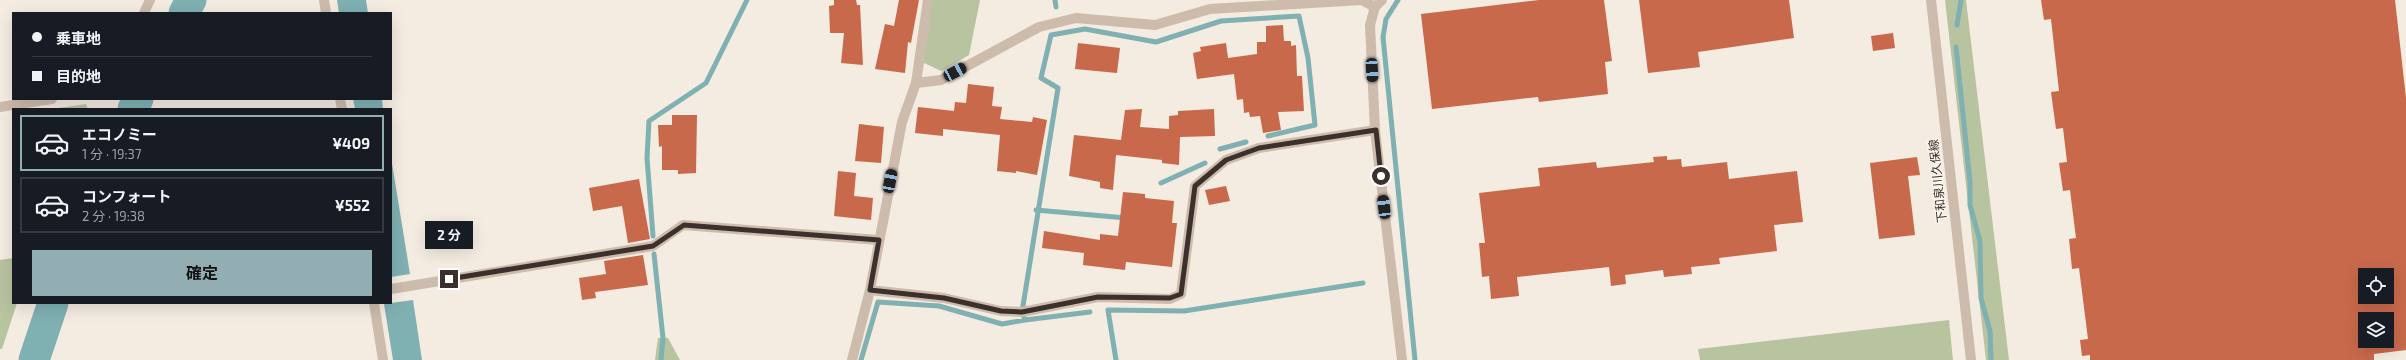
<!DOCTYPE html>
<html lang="ja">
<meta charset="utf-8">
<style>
body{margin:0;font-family:"Exo 2","Noto Sans JP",sans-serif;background:#20242c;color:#f1f3f6;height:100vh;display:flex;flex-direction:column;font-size:15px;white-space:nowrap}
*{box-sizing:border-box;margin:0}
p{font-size:13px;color:#9ea1a6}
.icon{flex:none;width:22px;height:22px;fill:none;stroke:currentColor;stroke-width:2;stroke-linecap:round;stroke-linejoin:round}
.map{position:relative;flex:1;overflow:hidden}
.drawer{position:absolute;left:12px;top:108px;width:380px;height:196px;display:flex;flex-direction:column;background:#171b24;border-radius:0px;box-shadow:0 4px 16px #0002}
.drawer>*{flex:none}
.banner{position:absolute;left:12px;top:12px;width:380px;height:88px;border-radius:0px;box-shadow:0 4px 16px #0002;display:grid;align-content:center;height:88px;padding:0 20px;background:#171b24}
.tools{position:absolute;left:2358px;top:268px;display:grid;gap:8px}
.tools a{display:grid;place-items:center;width:36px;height:36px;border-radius:0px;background:#171b24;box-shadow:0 4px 16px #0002;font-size:20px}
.end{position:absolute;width:18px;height:18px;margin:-9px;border:5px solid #3b302b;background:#fff;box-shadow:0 0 0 2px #fff}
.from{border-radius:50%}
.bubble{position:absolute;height:28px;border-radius:0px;background:#171b24;box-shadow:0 4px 16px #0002;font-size:13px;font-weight:700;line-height:28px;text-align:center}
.car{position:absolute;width:12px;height:24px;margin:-12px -6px;border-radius:5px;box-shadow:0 0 3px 1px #0007;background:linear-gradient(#222 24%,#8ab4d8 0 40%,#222 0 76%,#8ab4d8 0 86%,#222 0)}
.banner b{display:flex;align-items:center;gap:14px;height:38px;font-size:15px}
.banner b+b{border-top:1px solid #363941}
.banner i{width:10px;height:10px;background:#f1f3f6}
ul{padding:7px 0 0;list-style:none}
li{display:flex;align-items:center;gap:12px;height:56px;margin:0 8px 6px;padding:0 12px;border:2px solid #363941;border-radius:0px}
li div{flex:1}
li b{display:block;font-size:15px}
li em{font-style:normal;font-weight:700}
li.active{border-color:#92aeb2}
li>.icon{width:36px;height:36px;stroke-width:1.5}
.button{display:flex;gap:8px;margin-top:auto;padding:8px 20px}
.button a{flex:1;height:46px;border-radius:0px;background:#92aeb2;color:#111;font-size:16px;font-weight:700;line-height:46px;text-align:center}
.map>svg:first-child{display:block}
.green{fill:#b8c4a0}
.water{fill:#7fb0b2}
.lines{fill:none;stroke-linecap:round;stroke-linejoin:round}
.stream{stroke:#7fb0b2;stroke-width:5}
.river{stroke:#7fb0b2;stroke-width:31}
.building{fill:#c8694b;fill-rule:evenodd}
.minor{stroke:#cdbbac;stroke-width:10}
.route{stroke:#3b302b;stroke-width:5}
.labels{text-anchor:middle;stroke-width:3;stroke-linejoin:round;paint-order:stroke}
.street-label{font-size:12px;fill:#3b302b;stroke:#fbf5ee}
</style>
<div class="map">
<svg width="2406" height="360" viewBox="0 0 2406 360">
<rect width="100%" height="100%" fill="#f4ebe1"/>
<path class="green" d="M931 0H980L969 55 941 71 922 62Z
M1945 0H1966L2009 360H1986Z
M86 104 88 109H52Z
M13 258V303H17L2 349H0V260Z
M1949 320 1953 360H1700L1698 349Z
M658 338H668L680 360H655Z"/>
<path class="water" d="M337 0H366L368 13H339Z
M353 99H382L383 109H355Z
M391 157 410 274 391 277Z
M413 300 422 360H393L384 304Z"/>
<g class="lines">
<path class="stream" d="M1055 0 1056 7
M1398 0 1386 19 1383 37 1415 360
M1957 25 1961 0
M1956 47 1970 182V205L1980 241 1981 298 1990 331 1991 360
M1220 149 1246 142
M1161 183 1205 163
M1036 210 1126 218
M653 236 647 158 649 121 706 83 747 0
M654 254 663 338 661 360
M1090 312 1025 320 1022 312 1058 88 1041 78 1051 35 1085 29 1156 42 1221 21 1299 16 1308 58 1315 125 1268 136
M861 360 878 302 939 306 1002 324 1025 320
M1116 360 1108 310 1184 311 1363 283"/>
<path class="river" d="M184 13 191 0
M133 109 138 99
M34 360 53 303"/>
</g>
<path class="building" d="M834 0H856L857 5H860L863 65 841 63 844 33H830L829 6 834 5Z
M899 0H919L911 43 908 42 905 73 875 69 885 24 894 26Z
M1539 0H1604L1612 61 1605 62 1608 94 1539 102 1538 97 1432 109 1421 14Z
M1639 0H1789L1794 38 1698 52 1700 67 1648 73Z
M2041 0H2395L2406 98V350L2374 354V360H2090V355L2082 356 2080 340 2088 339 2079 268 2072 269 2069 239 2076 238 2070 190 2063 191 2059 163 2067 162 2063 128 2056 129 2051 92 2059 91 2051 19 2044 20ZM2365 275H2387V297H2365ZM2365 319H2387V341H2365Z
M1283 25 1284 41H1291V46L1296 45 1297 76H1302L1304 111 1278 112 1281 130 1263 133 1260 116 1250 117 1249 112 1244 113 1243 99 1237 100 1234 74 1197 79 1193 53 1201 51 1200 47 1226 43 1228 58 1257 54V42H1266V26Z
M1893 33 1895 48 1873 51 1871 36Z
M1078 43 1120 48 1117 73 1075 69Z
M968 84 994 87 992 106 1002 107 1000 119 1032 122 1033 117 1047 120 1037 175 1016 171V173L997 171 1000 135 943 129V136L915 133 918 107 954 111 955 102 966 103Z
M1142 109 1140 127 1169 129V116L1178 115V111L1214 109 1215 136 1180 137 1179 165 1162 163V160L1116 155 1113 190 1100 188V182L1069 176 1074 135 1121 140 1125 110Z
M672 115H697L696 173 678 174V170H662V146L659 147 658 125H672Z
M859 124 884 127 881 163 855 161Z
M1667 156V160L1681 159 1682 167 1727 162 1729 179 1797 171 1803 222 1774 225 1777 251 1719 258 1720 264 1691 267 1692 274 1664 277 1663 270 1625 275 1626 284 1611 286 1609 267 1517 277 1519 296 1491 299 1489 276 1482 277 1479 243H1485L1479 193 1540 186 1538 168 1596 162 1597 168 1654 162 1653 157Z
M1917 157 1920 175 1908 176 1915 235 1879 239 1870 163Z
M838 171 856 173 854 196 873 198 871 220 834 216Z
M639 179 650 239 628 243 622 206 593 211 589 188Z
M1226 186 1230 201 1209 205 1205 190Z
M1123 192 1145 194V198L1174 201 1172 223H1177L1172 267 1126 262 1125 270 1083 265 1084 253 1042 248 1044 231 1100 240V234L1118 236Z
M643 255 648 285 595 292 596 298 582 300 579 278 606 274 604 261Z"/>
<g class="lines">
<path class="minor" d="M324 0 326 13
M1382 0 1375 7 1370 25 1375 130 1402 360
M1931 0 1971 360
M144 13 150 0
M916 83 928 0
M340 99 342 109
M0 107 52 99
M391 289 653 246 683 225 879 240
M870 290 944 298 1001 311 1022 312 1098 297 1170 299 1181 294 1195 186 1226 160 1259 148 1375 130
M374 303 383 360
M852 360 870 290 902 122 916 83 941 80 1039 27 1076 18 1155 25 1210 9 1362 0 1375 7"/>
</g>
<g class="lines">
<path class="route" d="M449 279 653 246 684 225 879 240 870 290 944 298 1001 311 1022 312 1098 297 1170 298 1181 294 1195 186 1226 160 1259 148 1376 130 1381 176"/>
</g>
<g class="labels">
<g class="street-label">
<text transform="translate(1938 181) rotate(-96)" y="4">下和泉川久保線</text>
</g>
</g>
</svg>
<div class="tools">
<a><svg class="icon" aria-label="locate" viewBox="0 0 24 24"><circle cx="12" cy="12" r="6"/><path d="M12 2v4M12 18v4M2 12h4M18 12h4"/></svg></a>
<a><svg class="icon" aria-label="layers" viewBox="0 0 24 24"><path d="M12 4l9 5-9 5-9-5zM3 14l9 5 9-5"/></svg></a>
</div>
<i class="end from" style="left:1381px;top:176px"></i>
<i class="end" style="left:449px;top:279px"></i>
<div class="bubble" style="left:425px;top:221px;width:48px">2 分</div>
<i class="car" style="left:1372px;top:70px;rotate:177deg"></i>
<i class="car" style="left:955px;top:72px;rotate:62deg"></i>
<i class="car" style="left:890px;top:181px;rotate:11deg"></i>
<i class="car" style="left:1384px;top:207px;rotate:353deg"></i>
<div class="banner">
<b><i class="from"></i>乗車地</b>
<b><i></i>目的地</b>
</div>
<section class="drawer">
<ul>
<li class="active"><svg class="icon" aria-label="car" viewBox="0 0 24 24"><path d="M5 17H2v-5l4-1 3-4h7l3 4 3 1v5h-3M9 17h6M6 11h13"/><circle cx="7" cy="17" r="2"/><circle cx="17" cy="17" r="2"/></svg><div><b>エコノミー</b><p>1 分 · 19:37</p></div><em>¥409</em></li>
<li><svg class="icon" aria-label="car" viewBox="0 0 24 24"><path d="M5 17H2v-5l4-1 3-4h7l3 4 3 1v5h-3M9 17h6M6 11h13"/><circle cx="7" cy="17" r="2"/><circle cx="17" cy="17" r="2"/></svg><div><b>コンフォート</b><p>2 分 · 19:38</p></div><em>¥552</em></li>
</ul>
<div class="button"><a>確定</a></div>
</section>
</div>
